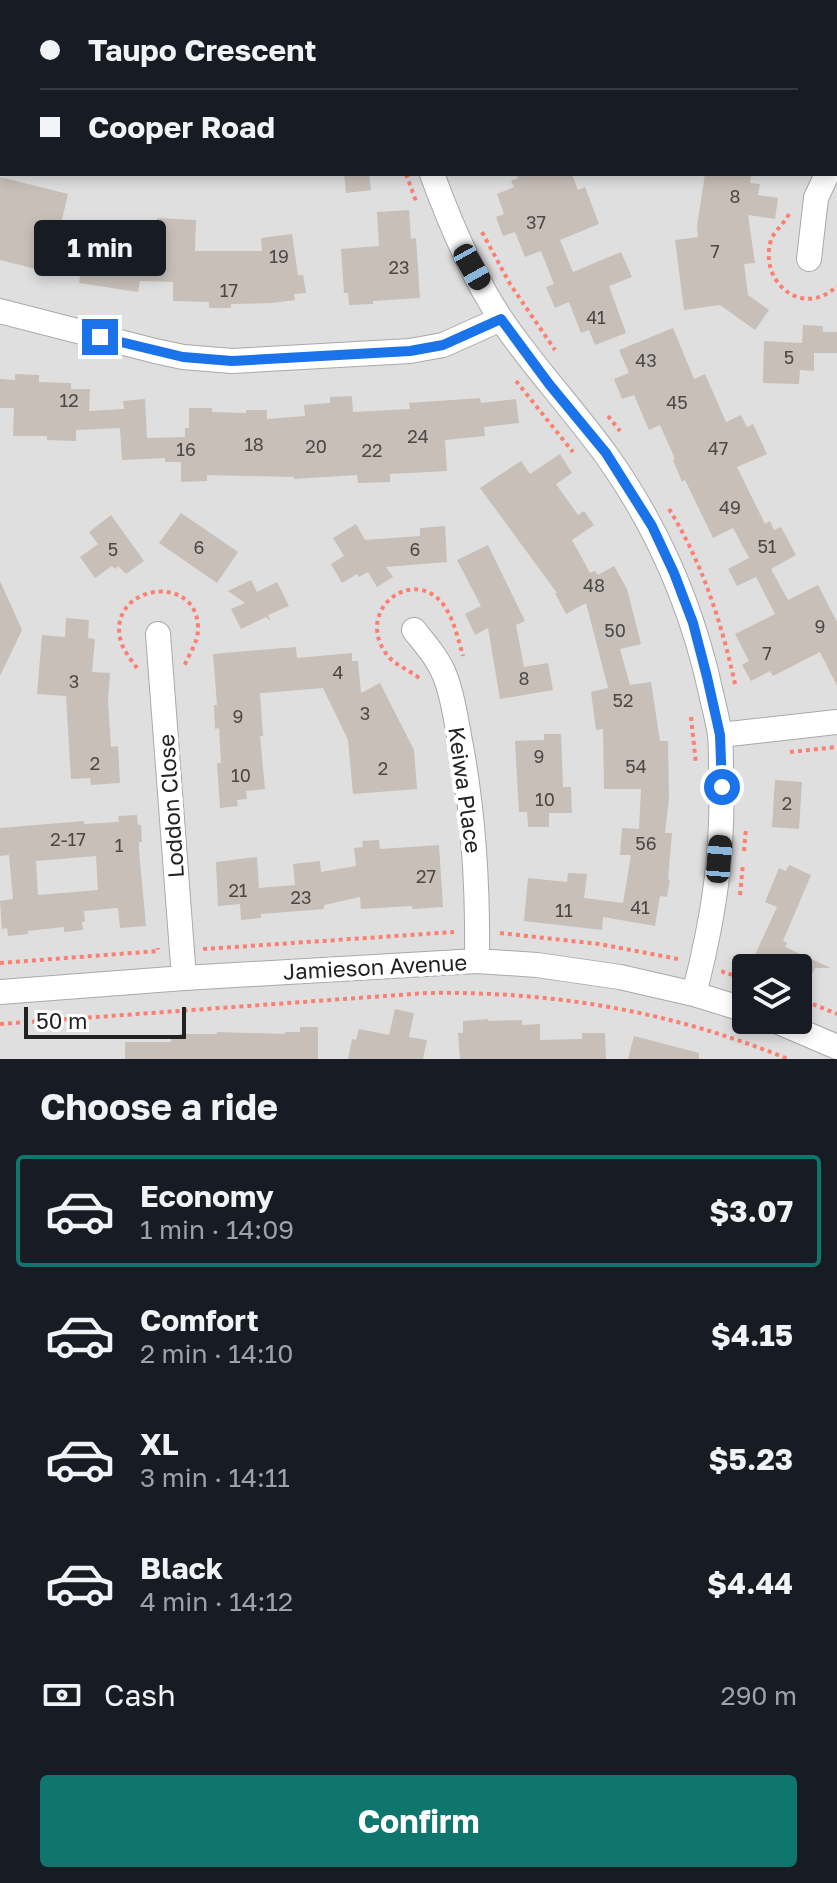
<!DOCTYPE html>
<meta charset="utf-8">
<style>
body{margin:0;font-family:"Golos Text",sans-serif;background:#242831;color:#f1f3f6;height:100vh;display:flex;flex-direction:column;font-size:30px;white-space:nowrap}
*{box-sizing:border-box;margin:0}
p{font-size:26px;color:#9ea1a6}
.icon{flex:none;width:44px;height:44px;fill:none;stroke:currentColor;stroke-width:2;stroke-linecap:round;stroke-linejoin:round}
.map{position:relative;height:1059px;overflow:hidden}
.sheet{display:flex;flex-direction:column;background:#171b24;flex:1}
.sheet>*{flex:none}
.guide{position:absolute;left:0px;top:0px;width:838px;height:176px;box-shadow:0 4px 12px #0003;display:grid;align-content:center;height:176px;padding:0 40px;background:#171b24}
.controls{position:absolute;left:732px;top:954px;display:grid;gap:16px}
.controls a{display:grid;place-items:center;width:80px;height:80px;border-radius:8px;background:#171b24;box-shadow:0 4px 12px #0003;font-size:40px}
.scale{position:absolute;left:24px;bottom:20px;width:162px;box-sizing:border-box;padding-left:8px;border:4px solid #222;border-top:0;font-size:22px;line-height:28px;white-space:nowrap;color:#222;-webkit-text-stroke:6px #fff;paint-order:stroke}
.end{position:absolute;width:36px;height:36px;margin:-18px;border:10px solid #1a73e8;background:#fff;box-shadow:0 0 0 4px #fff}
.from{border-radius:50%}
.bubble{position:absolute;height:56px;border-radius:8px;background:#171b24;box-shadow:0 4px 12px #0003;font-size:26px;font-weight:700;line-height:56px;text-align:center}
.car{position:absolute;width:24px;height:48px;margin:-24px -12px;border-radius:10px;box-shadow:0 0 6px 2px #0007;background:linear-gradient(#222 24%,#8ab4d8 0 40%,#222 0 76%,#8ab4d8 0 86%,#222 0)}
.guide b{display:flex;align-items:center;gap:28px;height:76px;font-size:30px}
.guide b+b{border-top:2px solid #363941}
.guide i{width:20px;height:20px;background:#f1f3f6}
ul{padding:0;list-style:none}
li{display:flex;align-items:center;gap:24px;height:112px;margin:0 16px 12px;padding:0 24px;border:4px solid transparent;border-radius:8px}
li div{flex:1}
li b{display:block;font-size:30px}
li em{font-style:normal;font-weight:700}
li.on{border-color:#0f766e}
li>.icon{width:72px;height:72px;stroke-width:1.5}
h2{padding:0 40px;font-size:36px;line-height:96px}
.pay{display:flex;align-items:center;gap:20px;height:88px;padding:0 40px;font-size:30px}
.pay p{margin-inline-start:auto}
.button{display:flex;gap:16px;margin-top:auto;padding:16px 40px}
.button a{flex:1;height:92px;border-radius:8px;background:#0f766e;color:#fff;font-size:32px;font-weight:700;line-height:92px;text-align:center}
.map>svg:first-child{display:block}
.residential{fill:#e0dfdf;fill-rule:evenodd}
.building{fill:#c7bfb8;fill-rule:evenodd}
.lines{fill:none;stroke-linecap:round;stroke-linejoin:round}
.minor-casing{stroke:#a9a9a9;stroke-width:26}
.path{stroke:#fa8072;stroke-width:4;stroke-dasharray:4 4;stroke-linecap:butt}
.minor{stroke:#fff;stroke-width:24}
.route{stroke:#1a73e8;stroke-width:10}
.labels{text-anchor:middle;stroke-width:8;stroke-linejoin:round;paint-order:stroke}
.number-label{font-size:18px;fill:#4b4948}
.street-label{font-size:22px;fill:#222;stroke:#fff}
</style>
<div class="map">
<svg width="837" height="1059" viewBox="0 0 837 1059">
<rect width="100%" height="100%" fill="#f2efe9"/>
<path class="residential" d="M0 0H837V1059H0ZM2 2H836V174H2ZM746 968H798V1020H746Z"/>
<path class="building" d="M344 174H369L371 190 346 193Z
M516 174H572L578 190 585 187 599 224 560 240 573 272 621 252 632 277 609 286 626 333 595 345 589 330 581 333 569 302 555 308 546 287 554 284 541 251 525 257 515 232 503 236 496 217 504 214 497 194 514 187 511 181 518 178Z
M705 174H751L750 183 760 184 758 195 778 198 775 219 748 215 755 263 744 264 748 295 769 310 755 330 720 305 684 310 675 240 698 237 697 226Z
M0 177 68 194 61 224 67 225 58 260 47 258 44 271 0 260Z
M409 210 411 239 416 238 420 298 373 301V304L349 305 348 293H344L341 249 379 246 377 212Z
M157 218 196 220 195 251H262L261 238 292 234 298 275H303L306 293 294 294 295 300 272 303 231 304V308H209V302L173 301V282L140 281 138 292 79 283 83 253 94 255 97 243 126 247 128 228 157 231Z
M803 325 823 326V332H837V353H814V371L800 370 799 384 763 383 764 341 802 343Z
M673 328 694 379 705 374 726 422 741 415 747 427 753 424 767 454 737 467 765 524 770 521 774 530 781 527 796 555 771 569 788 600 818 585 837 622V686L820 652 773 676 770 671 751 681 742 665 749 661 735 634 775 614 756 577 737 586 728 569 749 558 733 528 713 538 685 480 682 482 673 460 675 459 660 425 649 430 634 395 622 399 614 379 629 373 619 350Z
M15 374 39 375V382L71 383V389H90L89 411 124 409 123 401 145 399 147 438 185 437V428H189V408H212V412L246 413V410H267V419L305 416 304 405 330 403V397L352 396 353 412 410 409 409 403 480 398 481 403 516 399 519 423 484 427 485 436 445 440 447 471 390 474V482L358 483 357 475 294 479V477L207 475V481L181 482V462H165V458L122 460 120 428 76 430V441L47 440V436H13L14 408H0V379L15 380Z
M560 454 572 473 556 484 578 515 584 511 594 525 572 540 590 573 595 571 598 575 614 566 627 589 641 644 620 649 630 685 651 682 660 741H668L669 798 665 833H672L668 879 670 880 667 897 660 896 655 926 603 917 602 930 524 921 528 878 567 882 568 873 587 874 584 898 623 903 631 855H620L622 828 639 829 641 789H604L603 729 596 730 591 692 608 688 586 603 566 614 555 593H557L480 488 521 461 530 474Z
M181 513 238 552 217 583 159 543Z
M111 515 144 561 126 574 118 566 115 569 112 566 95 578 80 557 98 544 89 532Z
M356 524 365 540 420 536V528L445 526 447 562 386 567 393 577 377 587 368 572 359 577 357 574 342 583 331 564 344 556 333 538Z
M488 545 525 621 516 625 524 667 548 663 553 690 500 699 488 628 475 635 465 614 481 606 457 560Z
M251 580 257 592 277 582 289 606 268 615 271 621 266 617 241 629 231 609 245 603 228 591Z
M0 581 22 630 0 676Z
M66 618 89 620 88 638 95 639 92 672 110 673 108 702 111 747 118 746 120 783 91 785 90 778 71 779 66 696 37 694 42 635 65 637Z
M296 647 297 658 352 653V661H358L361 693 380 683 414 750 417 789 353 794 348 740 323 688 262 693H260L263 736H260L265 789 246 791 247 799 237 800 238 806 220 808 217 763H221L219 728 215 729 214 705H217L213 654Z
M544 734H561L563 787H571L572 813H549V827H528L527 812H519L515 741 544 740Z
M775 780 802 782 799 829 772 827Z
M137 815 138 825H141L142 842H139V851L146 926 120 928 118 908 84 911 85 922H82L83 930 64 932V927L28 931V934L8 936 7 928 2 929 0 901 13 899 9 855 0 856V828L84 821V824L119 822 118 816ZM96 856 98 890 38 895 36 861Z
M379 840 380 849 439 845 443 907 412 909V906L361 909 360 897 324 905V909L261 914V918L241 920 240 904 218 906 216 862 257 857 259 888 295 885 293 864 320 861 321 872 356 866 354 848 363 847 362 841Z
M789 865 811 875 783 941 787 943 785 947 831 968H815L798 1005V968H772L753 959 777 907 765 902 779 868 786 871Z
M395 1009 414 1013 409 1037 427 1040 423 1059H348L352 1039 356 1040 359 1029 389 1035Z
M488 1019V1021L522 1020V1025L540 1024V1040L582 1039V1033H605L606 1059H460L458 1033H463V1021Z
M300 1027H318V1059H125V1042H171V1039H179V1034H217V1032L285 1034V1032H300Z
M634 1036 699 1053V1059H628Z"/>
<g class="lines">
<defs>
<path id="minor" d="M43 0 46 2
M388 0V2
M663 2 664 0
M432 174C450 223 473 278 503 322 535 369 574 410 607 456 659 529 692 606 711 693 714 707 718 721 720 735 721 747 721 759 721 771 724 851 714 917 694 994
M809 259 816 198 827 174
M0 311 155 351 183 357 232 361 410 351 443 345 501 319
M414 630C425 644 438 658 445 676 453 696 456 720 460 741 474 814 478 887 477 961
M158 634 184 978
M720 735 837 722
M0 992 184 978 477 961 537 965 620 977 694 994 746 1010
M774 1020 837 1047"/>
</defs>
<use href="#minor" class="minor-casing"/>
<path class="path" d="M82 0 84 2
M414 0V2
M701 0V2
M623 2 624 0
M0 7H2
M836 126 837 125
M406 174 417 204
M789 214C784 224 775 230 771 240 758 282 803 319 837 286
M482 232 510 284 555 350
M516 381 573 452
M608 416 620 431
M669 509C702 562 722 624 735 684
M137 668C131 660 124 651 121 642 105 586 195 571 198 626 199 642 189 653 184 667
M419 678C407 668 393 665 385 652 356 609 413 566 443 604 454 619 458 639 463 656
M691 717 696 764
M790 752 837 747
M744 851 746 828
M740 895 743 864
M500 933 599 944 678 959
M205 947V949L454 932
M0 963 158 951V948
M724 970 723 972 746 979
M798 998 837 1014
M0 1024 426 993C552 991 671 1011 788 1059"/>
<use href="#minor" class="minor"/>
</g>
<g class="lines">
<path class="route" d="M100 337 183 357 232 361 410 351 443 345 501 319 549 384 606 453 652 526 674 573 693 623 707 677 720 735 722 787"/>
</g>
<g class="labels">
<g class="number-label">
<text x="735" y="203">8</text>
<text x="536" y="229">37</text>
<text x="715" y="258">7</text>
<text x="279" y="263">19</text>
<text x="399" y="274">23</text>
<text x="229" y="297">17</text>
<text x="596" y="324">41</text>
<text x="789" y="364">5</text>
<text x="646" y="367">43</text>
<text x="69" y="407">12</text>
<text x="677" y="409">45</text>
<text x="418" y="443">24</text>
<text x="254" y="451">18</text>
<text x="316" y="453">20</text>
<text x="718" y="455">47</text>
<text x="186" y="456">16</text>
<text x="372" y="457">22</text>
<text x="730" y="514">49</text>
<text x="767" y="553">51</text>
<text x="199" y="554">6</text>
<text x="113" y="556">5</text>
<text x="415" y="556">6</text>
<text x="594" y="592">48</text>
<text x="820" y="633">9</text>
<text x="615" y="637">50</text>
<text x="767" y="660">7</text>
<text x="338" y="679">4</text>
<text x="524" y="685">8</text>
<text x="74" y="688">3</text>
<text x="623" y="707">52</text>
<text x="365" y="720">3</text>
<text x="238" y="723">9</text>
<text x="539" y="763">9</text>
<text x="95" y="770">2</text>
<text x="636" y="773">54</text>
<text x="383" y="775">2</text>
<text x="241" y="782">10</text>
<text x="545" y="806">10</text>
<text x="787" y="810">2</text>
<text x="68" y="846">2-17</text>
<text x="646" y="850">56</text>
<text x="119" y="852">1</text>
<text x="426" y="883">27</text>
<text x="238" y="897">21</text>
<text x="301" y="904">23</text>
<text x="640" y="914">41</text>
<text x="564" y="917">11</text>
</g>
<g class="street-label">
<text transform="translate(465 790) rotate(82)" y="8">Keiwa Place</text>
<text transform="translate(171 806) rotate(-94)" y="8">Loddon Close</text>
<text transform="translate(375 967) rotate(-3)" y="8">Jamieson Avenue</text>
</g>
</g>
</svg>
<div class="controls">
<a><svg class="icon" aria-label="layers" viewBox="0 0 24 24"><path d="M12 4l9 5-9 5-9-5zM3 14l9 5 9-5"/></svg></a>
</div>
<div class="scale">50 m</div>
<i class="end from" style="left:722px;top:787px"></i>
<i class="end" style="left:100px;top:337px"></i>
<div class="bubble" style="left:34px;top:220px;width:132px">1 min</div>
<i class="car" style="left:472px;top:267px;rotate:151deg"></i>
<i class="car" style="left:719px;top:859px;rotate:5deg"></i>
<div class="guide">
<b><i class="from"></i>Taupo Crescent</b>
<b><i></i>Cooper Road</b>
</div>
</div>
<section class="sheet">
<h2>Choose a ride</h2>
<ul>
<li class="on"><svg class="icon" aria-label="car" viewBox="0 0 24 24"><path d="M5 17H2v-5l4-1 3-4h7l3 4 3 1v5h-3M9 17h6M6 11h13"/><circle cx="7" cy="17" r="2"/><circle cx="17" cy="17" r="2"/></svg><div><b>Economy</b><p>1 min · 14:09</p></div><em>$3.07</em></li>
<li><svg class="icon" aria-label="car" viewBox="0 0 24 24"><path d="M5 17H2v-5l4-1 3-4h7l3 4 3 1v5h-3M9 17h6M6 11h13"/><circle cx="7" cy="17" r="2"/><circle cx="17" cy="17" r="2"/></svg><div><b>Comfort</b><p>2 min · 14:10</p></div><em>$4.15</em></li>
<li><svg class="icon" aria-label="car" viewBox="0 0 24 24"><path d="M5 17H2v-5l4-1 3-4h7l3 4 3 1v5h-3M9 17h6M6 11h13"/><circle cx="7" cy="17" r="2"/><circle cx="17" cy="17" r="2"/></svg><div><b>XL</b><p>3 min · 14:11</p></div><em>$5.23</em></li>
<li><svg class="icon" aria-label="car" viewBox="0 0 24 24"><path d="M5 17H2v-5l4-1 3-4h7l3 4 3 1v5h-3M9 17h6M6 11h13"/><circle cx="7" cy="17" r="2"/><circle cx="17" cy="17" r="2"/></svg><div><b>Black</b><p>4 min · 14:12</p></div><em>$4.44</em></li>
</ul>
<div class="pay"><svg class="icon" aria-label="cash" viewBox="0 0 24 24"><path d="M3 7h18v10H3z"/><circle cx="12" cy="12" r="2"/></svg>Cash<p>290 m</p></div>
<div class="button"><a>Confirm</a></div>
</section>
